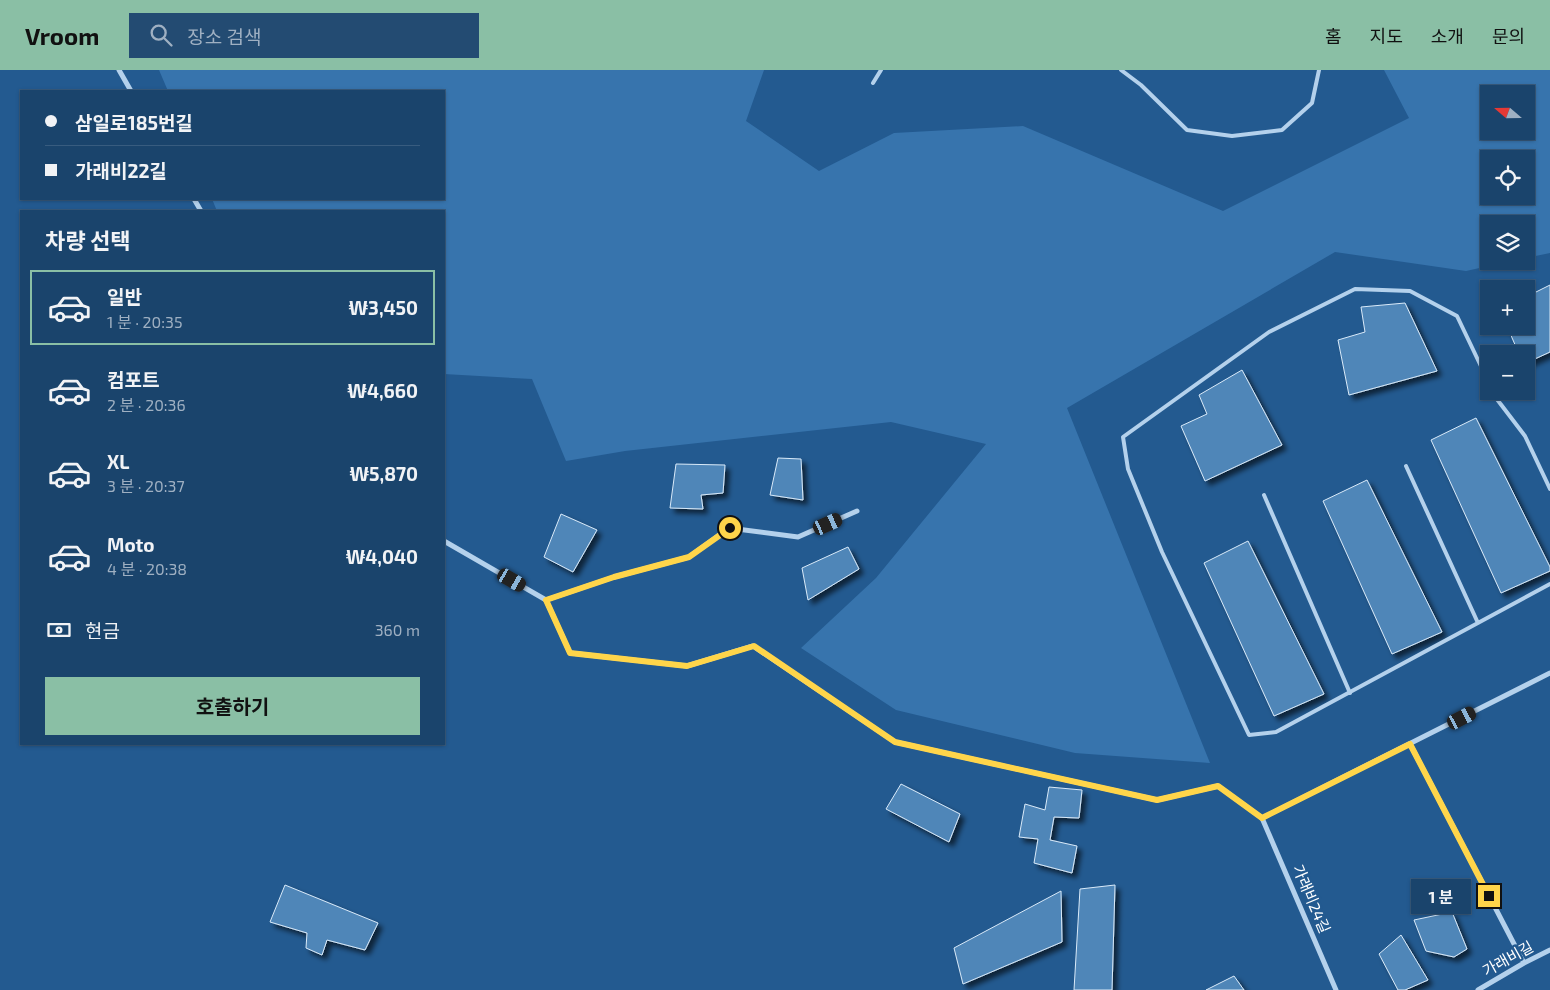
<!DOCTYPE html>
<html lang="ko">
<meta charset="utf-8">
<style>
body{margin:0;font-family:"Exo 2","Noto Sans KR",sans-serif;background:#234b72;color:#f1f3f6;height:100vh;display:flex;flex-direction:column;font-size:19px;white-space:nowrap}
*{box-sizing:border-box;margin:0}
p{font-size:16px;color:#9fb0c2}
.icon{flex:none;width:28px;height:28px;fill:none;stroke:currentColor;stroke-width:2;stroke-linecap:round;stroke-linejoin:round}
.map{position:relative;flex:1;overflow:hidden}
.panel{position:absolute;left:20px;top:140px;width:425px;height:535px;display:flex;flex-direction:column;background:#1a446c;border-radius:0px;box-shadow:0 1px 4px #0004,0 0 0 1px #385c7f}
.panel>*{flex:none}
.guide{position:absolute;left:20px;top:20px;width:425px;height:110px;border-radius:0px;box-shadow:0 1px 4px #0004,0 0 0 1px #385c7f;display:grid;align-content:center;height:110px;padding:0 25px;background:#1a446c}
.needle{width:32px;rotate:290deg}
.controls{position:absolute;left:1480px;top:15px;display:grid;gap:10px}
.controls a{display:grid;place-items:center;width:55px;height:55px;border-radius:0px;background:#1a446c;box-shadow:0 1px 4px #0004,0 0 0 1px #385c7f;font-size:25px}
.end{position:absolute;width:22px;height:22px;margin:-11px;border:6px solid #ffd54a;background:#111;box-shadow:0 0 0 2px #111}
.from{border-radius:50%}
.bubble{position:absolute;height:35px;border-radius:0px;background:#1a446c;box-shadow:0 1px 4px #0004,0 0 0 1px #385c7f;font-size:16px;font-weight:700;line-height:35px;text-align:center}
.car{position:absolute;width:15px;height:30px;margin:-15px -8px;border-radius:6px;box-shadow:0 0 4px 1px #0007;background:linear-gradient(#222 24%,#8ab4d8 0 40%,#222 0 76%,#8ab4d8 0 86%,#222 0)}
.guide b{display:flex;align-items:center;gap:18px;height:48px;font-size:19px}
.guide b+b{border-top:1px solid #385c7f}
.guide i{width:12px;height:12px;background:#f1f3f6}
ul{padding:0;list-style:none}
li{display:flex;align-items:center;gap:15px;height:75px;margin:0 10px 8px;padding:0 15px;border:2px solid transparent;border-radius:0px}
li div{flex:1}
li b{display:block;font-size:19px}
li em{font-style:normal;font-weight:700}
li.on{border-color:#8abfa5}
li>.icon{width:45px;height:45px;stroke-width:1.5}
h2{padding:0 25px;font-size:22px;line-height:60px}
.pay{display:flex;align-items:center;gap:12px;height:55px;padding:0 25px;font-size:19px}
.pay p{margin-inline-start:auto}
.primary-button{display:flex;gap:10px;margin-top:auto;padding:10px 25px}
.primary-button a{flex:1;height:58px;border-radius:0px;background:#8abfa5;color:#111;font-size:20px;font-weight:700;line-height:58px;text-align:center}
header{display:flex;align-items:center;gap:30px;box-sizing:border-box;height:70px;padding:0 25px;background:#8abfa5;color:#111}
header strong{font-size:24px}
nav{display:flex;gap:28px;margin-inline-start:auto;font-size:18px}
.search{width:350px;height:45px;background:#234b72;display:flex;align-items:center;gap:12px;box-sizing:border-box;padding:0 18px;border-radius:0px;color:#9fb0c2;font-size:19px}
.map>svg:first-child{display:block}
.green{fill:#3774ad;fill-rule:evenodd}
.building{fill:#5086b8;stroke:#d9eaf9;filter:url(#shadow)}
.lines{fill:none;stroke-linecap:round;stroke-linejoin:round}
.service{stroke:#b4d1ec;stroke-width:4}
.minor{stroke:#b4d1ec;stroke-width:5}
.route{stroke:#ffd54a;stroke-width:6}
.labels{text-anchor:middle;stroke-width:4.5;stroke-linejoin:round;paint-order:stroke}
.street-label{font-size:15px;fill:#fff;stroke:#235a90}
</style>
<header>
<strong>Vroom</strong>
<div class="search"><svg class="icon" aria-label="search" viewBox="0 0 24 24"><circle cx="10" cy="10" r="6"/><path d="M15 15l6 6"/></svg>장소 검색</div>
<nav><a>홈</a><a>지도</a><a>소개</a><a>문의</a></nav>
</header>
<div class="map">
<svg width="1550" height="920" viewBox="0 0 1550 920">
<defs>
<filter id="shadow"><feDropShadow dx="4.5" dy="4.5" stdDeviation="2.5" flood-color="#0009"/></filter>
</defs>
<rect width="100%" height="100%" fill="#235a90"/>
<path class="green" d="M159 0H764L746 51 819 101 894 63 1023 56 1223 141 1409 48 1384 0H1550V183L1526 188V154H1489V191H1511L1466 201 1335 182 1067 338 1210 693 1075 683 896 640 801 578 876 508 986 374 891 352 625 381 566 391 532 309 444 304V141H217L212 129H444V21H168ZM1489 24H1526V61H1489ZM1489 89H1526V126H1489Z"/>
<path class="building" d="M1550 215V282L1526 293V284H1519L1507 256H1526V227Z
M1405 233 1437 301 1349 325 1338 270 1365 262 1361 237Z
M1242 300 1282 375 1205 411 1181 356 1207 344 1199 325Z
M1476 348 1550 497V501L1501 523 1431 370Z
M778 388 801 389 803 430 770 425Z
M676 394 725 395 723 423 701 425 703 439 670 438Z
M1367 410 1442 562 1392 584 1323 431Z
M561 444 597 460 573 502 544 487Z
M1248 471 1324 624 1274 646 1204 493Z
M848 477 859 499 808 530 802 498Z
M901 714 960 744 949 772 886 739Z
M1049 717 1082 720 1079 748 1054 747 1050 770 1077 776 1072 803 1034 793 1038 769 1019 767 1025 734 1045 740Z
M285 815 378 853 365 880 327 870 322 885 306 878 307 863 270 852Z
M1115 815 1112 920H1074L1080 819Z
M1061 821 1062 872 963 914 954 878Z
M1452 842 1467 879 1454 887 1426 881 1414 850Z
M1401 865 1428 910 1405 920H1398L1379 884Z
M1234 906 1244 920H1206Z"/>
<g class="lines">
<path class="service" d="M1121 0 1141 15 1187 60 1232 66 1282 60 1312 33 1319 0
M873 13 881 0
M1489 313 1457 246 1410 221 1355 219 1269 262 1123 367 1128 399 1162 482 1249 665 1276 662 1550 514
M1493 321 1496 328 1525 366 1550 419
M1406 396 1478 553
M1264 425 1350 623"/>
<path class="minor" d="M119 0 131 21
M194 129 201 141
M444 471 546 530 570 583 687 596 753 576 895 672 1157 730 1218 716 1262 748
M546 530 614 507 689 487 729 458 798 467 857 441
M1410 674 1524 893
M1262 748 1550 603
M1262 748 1336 920
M1478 920 1524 893 1550 880"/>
</g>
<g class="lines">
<path class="route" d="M730 458 689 487 614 507 546 530 570 583 687 596 754 576 895 672 1157 730 1218 716 1262 748 1410 674 1489 826"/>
</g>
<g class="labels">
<g class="street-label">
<text transform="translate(1311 829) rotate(67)" y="5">가래비24길</text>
<text transform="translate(1508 889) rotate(-29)" y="5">가래비길</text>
</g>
</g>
</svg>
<div class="controls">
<a><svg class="needle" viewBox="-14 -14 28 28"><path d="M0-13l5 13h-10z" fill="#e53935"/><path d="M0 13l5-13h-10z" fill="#9fb0c2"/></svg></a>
<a><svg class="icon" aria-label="locate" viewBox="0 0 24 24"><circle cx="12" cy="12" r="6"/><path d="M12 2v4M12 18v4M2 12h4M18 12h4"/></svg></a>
<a><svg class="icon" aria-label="layers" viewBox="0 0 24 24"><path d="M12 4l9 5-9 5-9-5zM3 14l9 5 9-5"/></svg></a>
<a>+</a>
<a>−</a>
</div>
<i class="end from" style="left:730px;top:458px"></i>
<i class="end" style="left:1489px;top:826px"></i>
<div class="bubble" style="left:1411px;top:809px;width:60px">1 분</div>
<i class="car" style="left:828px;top:454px;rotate:66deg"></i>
<i class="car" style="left:512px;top:510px;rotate:120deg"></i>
<i class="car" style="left:1462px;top:648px;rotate:63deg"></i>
<div class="guide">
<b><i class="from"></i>삼일로185번길</b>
<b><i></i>가래비22길</b>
</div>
<section class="panel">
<h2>차량 선택</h2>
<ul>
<li class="on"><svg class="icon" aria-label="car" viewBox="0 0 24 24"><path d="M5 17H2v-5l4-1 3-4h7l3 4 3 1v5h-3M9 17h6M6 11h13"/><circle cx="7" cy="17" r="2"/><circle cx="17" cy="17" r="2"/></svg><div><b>일반</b><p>1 분 · 20:35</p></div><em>₩3,450</em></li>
<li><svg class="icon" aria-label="car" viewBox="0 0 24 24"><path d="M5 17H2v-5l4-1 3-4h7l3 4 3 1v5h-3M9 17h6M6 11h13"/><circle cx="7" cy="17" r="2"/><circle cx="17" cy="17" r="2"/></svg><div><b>컴포트</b><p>2 분 · 20:36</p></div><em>₩4,660</em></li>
<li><svg class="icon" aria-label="car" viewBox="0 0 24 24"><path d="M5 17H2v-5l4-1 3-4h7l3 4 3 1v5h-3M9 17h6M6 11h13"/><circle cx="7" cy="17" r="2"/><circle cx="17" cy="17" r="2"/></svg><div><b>XL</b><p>3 분 · 20:37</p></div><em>₩5,870</em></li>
<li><svg class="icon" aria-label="car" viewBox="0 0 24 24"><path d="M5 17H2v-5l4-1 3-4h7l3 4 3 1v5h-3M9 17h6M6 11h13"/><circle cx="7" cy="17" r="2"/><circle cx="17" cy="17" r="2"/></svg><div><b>Moto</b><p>4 분 · 20:38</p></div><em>₩4,040</em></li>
</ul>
<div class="pay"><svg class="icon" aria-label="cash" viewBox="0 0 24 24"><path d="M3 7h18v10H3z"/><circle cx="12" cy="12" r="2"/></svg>현금<p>360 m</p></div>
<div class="primary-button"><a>호출하기</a></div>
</section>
</div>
